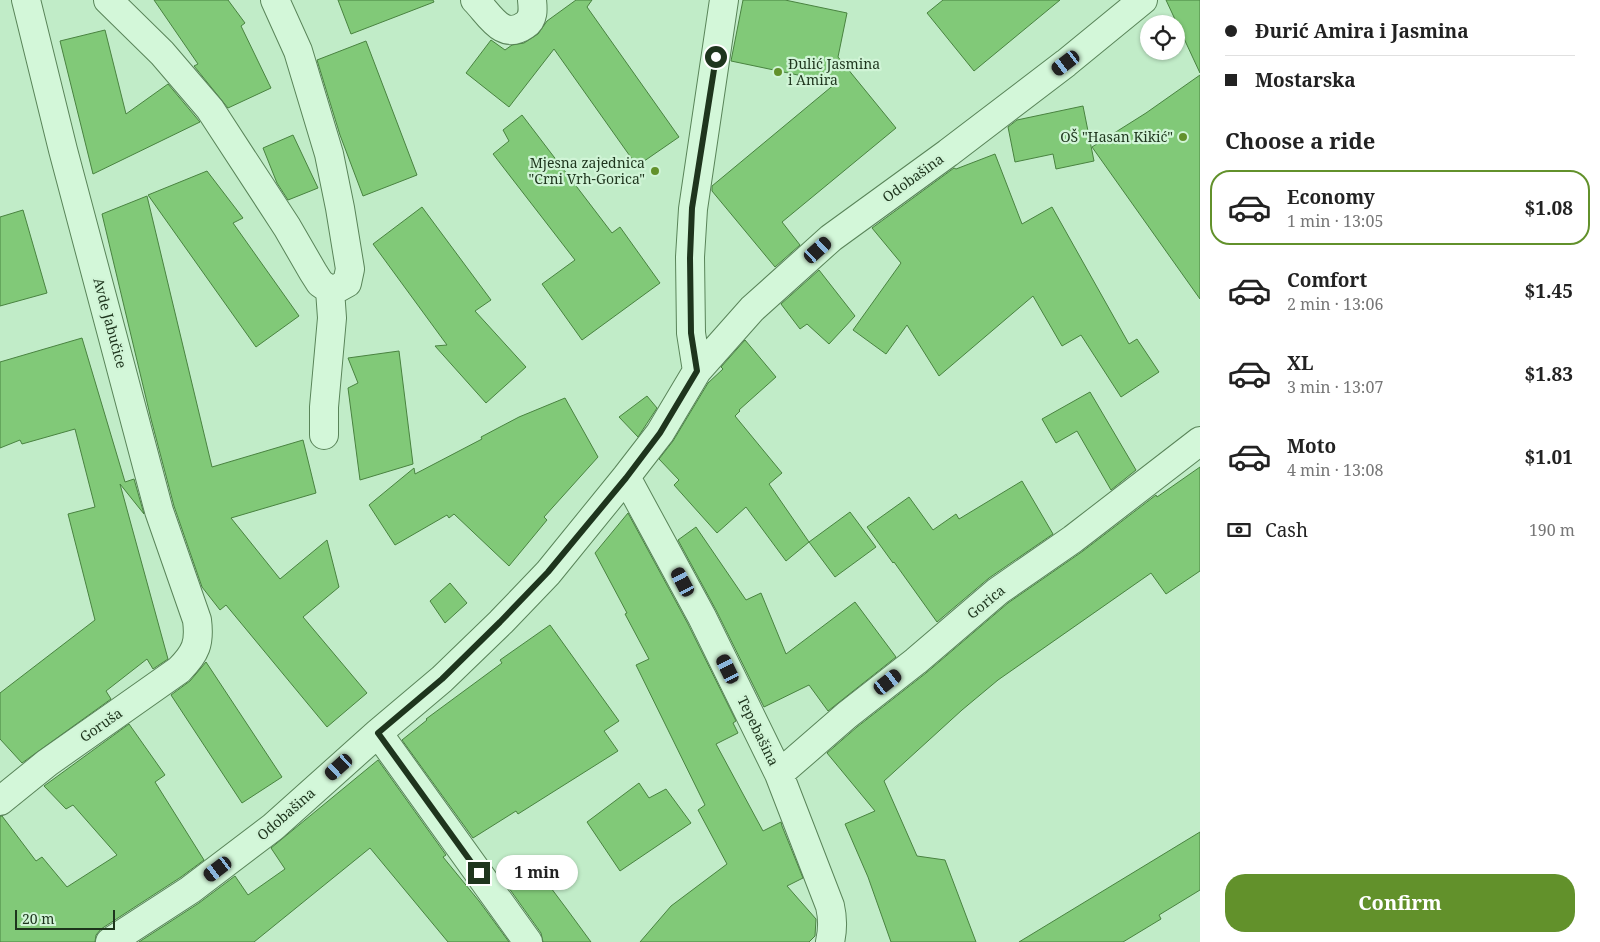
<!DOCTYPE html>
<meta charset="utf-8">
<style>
body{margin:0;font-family:"Noto Serif",serif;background:#f2f2f2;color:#222;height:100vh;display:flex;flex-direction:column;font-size:19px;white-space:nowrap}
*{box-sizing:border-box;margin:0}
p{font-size:16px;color:#767676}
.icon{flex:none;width:28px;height:28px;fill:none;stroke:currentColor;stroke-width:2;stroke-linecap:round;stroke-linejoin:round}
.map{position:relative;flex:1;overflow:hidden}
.sheet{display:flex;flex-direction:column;background:#fff;width:400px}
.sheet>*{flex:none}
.guide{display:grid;align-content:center;height:110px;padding:0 25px;background:#fff}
.fabs{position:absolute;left:1140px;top:15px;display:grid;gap:10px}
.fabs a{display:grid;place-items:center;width:45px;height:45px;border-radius:50%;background:#fff;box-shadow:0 1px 4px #0004;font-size:25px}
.scale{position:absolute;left:15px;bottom:12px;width:100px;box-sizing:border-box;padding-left:5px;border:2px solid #1e351d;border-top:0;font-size:14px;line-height:18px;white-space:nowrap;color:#1e351d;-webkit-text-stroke:4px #d0f4d6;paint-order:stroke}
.end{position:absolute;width:22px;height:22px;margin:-11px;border:6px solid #1e351d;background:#fff;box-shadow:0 0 0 2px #fff}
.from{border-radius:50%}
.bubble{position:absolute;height:35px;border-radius:18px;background:#fff;box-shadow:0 1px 4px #0004;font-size:16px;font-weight:700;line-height:35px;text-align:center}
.car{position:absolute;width:15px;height:30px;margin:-15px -8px;border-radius:6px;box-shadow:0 0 4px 1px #0007;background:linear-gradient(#222 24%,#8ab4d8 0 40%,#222 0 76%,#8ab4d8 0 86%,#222 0)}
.guide b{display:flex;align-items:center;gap:18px;height:48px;font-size:19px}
.guide b+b{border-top:1px solid #e0e0e0}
.guide i{width:12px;height:12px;background:#222}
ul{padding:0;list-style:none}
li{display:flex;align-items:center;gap:15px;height:75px;margin:0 10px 8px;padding:0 15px;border:2px solid transparent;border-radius:20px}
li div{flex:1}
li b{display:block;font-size:19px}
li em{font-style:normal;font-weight:700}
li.current{border-color:#62912b}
li>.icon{width:45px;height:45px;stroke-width:1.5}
h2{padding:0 25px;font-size:22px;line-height:60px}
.pay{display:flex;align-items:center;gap:12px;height:55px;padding:0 25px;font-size:19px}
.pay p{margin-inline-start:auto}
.action{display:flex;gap:10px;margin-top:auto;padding:10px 25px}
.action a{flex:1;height:58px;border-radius:20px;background:#62912b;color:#fff;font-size:20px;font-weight:700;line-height:58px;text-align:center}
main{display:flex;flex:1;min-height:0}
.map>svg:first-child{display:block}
.building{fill:#81c978;stroke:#498340}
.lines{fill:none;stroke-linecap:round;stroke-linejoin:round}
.street-casing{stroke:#598459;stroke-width:30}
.street{stroke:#d3f7d9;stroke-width:28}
.route{stroke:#1e351d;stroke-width:6}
.poi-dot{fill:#62912b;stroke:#d0f4d6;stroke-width:2}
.labels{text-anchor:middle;stroke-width:4.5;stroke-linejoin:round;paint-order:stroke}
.poi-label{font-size:14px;fill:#1e351d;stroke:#d0f4d6;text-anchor:end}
.street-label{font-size:14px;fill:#1e351d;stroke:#d0f4d6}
</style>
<main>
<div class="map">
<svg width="1200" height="942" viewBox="0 0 1200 942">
<rect width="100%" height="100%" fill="#c1ecc8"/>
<path class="building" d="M154 0H228L245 23 241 26 271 88 228 108 194 66 198 64Z
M338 0H433L434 2 351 34Z
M576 0H592L587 7 679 137 637 166 554 49 509 107 466 73 491 40 505 50 512 45 524 43 538 34 547 21Z
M743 0H785L847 13 838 57 896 128 782 222 800 245 775 267 712 191V186L836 83 731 61Z
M943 0H1060L974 71 927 13Z
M1166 0H1200V73Z
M105 30 126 114 168 84 200 122 93 174 60 41Z
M366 41 417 175 363 196 340 135 317 60Z
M1200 75V299L1092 147 1146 113Z
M1083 106 1094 161 1056 169 1053 154 1015 162 1008 127 1017 120Z
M522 115 612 233 620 227 660 283 582 340 542 284 575 260 493 154 509 141 503 130Z
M293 135 318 188 288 200 277 183 263 148Z
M995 154 1022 224 1052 207 1129 344 1137 339 1159 372 1121 397 1081 335 1062 346 1033 296 939 376 907 325 886 354 853 330 901 263 872 228 954 168 956 169Z
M207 171 243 218 233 223 299 316 256 347 148 195Z
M147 196 212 467 303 440 316 493 231 518 280 579 327 540 339 587 303 617 367 693 327 727 226 605 220 610 202 587 174 506 151 419 102 214Z
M422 207 491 300 475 311 526 367 486 403 435 346 447 345 373 244Z
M23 210 47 293 0 306V217Z
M819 270 855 316 829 344 807 324 800 329 781 304Z
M82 338 125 482 134 479 144 514 120 484 168 659 153 669 147 659 106 691 111 699 22 763 0 739V693L95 620 68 514 95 507 75 429 22 444 20 440 0 448V362Z
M745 340 776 377 739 410 740 411 735 416 782 473 769 484 809 542 786 561 746 507 717 533 674 485 679 480 659 459 673 441 708 383 723 369 721 367Z
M399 351 413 464 360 480 348 388 358 383 348 358Z
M1090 392 1136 470 1111 490 1077 431 1056 443 1042 419Z
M647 396 657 408 638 437 619 417Z
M565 398 598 457 544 517 547 520 509 566 454 514 449 518 447 515 395 545 369 505 414 468 415 474 482 439 481 437 519 417Z
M1200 467V571L1166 594 1151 573 998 680 962 710 884 781 917 856 945 860 976 942H891L868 877 845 824 875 811 827 753 857 727 926 673 1008 603 1083 551 1156 495 1157 497Z
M1022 481 1053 534 989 578 937 622 894 562 893 563 867 527 909 497 933 530 956 514 959 519Z
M850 512 876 547 835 577 809 542Z
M628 513 688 624 736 721 733 723 738 733 716 744 763 831 781 822 782 826 803 878 787 886 816 919 815 936 809 942H640L671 906 727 864 698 810 705 805 636 665 649 659 625 614 627 613 595 553Z
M696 527 746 600 761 593 786 654 855 602 896 657 828 711 809 685 764 707 716 610 678 540Z
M450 583 467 603 445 623 430 601Z
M550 625 619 721 604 731 618 751 518 814 516 811 473 838 402 740 427 720 426 719 502 663 500 660Z
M206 662 282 777 242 803 171 695 190 681Z
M129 724 165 775 155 782 204 860 181 877 101 929 96 935 95 942H0V816H2L36 861 42 857 67 887 117 855 73 805 66 809 44 786Z
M378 760 446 855 443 857 479 901 509 942H448L370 848 254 942H139L199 903 235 876 248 895 285 869 271 848Z
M639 783 649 798 666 789 691 823 620 871 587 822Z
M1200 832V890L1159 915 1161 919 1123 942H1019Z
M533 864 566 908 591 942H543L541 933 506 884Z"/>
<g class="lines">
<defs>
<path id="street" d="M108 0 162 53 210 109 287 227 313 272 320 283 330 290 338 288 347 283 350 269 340 208 329 154 298 51 275 0
M475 0C490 15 502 41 525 25 534 19 533 9 532 0
M697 371 691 333 690 257 693 209 724 0
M324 435V407L332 318 330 290
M626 477 702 617 779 774 830 906C833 919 833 929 830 942
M378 733 528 942
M779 774 847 715 916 661 998 591 1073 539 1200 441
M0 801 47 763 179 670C196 653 200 643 197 620L159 511 63 150 26 0
M110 942 190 890 273 827 378 733 442 679 501 622 548 573 626 477 660 433 697 371 752 309 831 238 948 153 1066 63 1143 0"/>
</defs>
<use href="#street" class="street-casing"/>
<use href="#street" class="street"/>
</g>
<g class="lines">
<path class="route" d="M479 873 378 733 442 679 500 622 548 572 626 478 660 433 697 371 691 333 690 258 692 208 716 57"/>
</g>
<g class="poi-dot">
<circle cx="778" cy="72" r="5"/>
<circle cx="1183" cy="137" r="5"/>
<circle cx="655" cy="171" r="5"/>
</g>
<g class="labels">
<g class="poi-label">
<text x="788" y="69" text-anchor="start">Đulić Jasmina<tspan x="788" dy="16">i Amira</tspan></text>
<text x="1173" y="142">OŠ "Hasan Kikić"</text>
<text x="645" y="168">Mjesna zajednica<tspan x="645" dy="16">"Crni Vrh-Gorica"</tspan></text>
</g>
<g class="street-label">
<text transform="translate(913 178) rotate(-36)" y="5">Odobašina</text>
<text transform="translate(110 323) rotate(75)" y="5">Avde Jabučice</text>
<text transform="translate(986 602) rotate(-39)" y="5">Gorica</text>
<text transform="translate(101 725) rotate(-35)" y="5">Goruša</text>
<text transform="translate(758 731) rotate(64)" y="5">Tepebašina</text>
<text transform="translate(286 814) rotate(-41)" y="5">Odobašina</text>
</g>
</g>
</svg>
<div class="fabs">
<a><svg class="icon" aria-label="locate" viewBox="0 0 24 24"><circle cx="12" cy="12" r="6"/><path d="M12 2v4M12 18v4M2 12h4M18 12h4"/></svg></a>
</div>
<div class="scale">20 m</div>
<i class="end from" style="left:716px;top:57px"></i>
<i class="end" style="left:479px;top:873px"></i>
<div class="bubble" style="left:496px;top:855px;width:82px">1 min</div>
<i class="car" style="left:1066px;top:63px;rotate:233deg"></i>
<i class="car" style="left:818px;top:250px;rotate:48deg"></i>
<i class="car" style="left:683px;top:582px;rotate:332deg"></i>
<i class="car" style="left:728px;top:669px;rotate:334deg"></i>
<i class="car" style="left:888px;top:682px;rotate:52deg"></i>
<i class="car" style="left:339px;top:767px;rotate:228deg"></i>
<i class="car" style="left:218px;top:869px;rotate:233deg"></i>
</div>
<section class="sheet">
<div class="guide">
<b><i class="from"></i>Đurić Amira i Jasmina</b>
<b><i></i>Mostarska</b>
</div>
<h2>Choose a ride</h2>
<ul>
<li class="current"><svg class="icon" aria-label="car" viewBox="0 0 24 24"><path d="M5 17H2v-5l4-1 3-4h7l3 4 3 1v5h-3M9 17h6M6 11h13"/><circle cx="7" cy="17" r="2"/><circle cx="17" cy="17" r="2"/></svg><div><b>Economy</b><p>1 min · 13:05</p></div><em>$1.08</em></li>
<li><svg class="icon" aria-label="car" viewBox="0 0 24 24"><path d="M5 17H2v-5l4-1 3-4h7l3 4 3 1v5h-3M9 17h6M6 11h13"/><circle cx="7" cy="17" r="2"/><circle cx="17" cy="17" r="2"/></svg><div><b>Comfort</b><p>2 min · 13:06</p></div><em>$1.45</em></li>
<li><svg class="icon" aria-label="car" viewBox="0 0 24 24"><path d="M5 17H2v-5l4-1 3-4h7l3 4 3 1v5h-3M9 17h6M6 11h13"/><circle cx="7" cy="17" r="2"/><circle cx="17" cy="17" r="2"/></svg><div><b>XL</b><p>3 min · 13:07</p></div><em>$1.83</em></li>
<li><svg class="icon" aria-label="car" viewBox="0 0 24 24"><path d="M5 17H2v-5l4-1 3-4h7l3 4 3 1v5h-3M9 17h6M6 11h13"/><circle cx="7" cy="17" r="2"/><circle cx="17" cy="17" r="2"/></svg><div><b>Moto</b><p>4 min · 13:08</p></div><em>$1.01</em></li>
</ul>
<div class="pay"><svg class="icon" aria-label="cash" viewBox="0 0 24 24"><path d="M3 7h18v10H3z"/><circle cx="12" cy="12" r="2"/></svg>Cash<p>190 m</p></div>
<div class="action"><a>Confirm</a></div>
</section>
</main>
